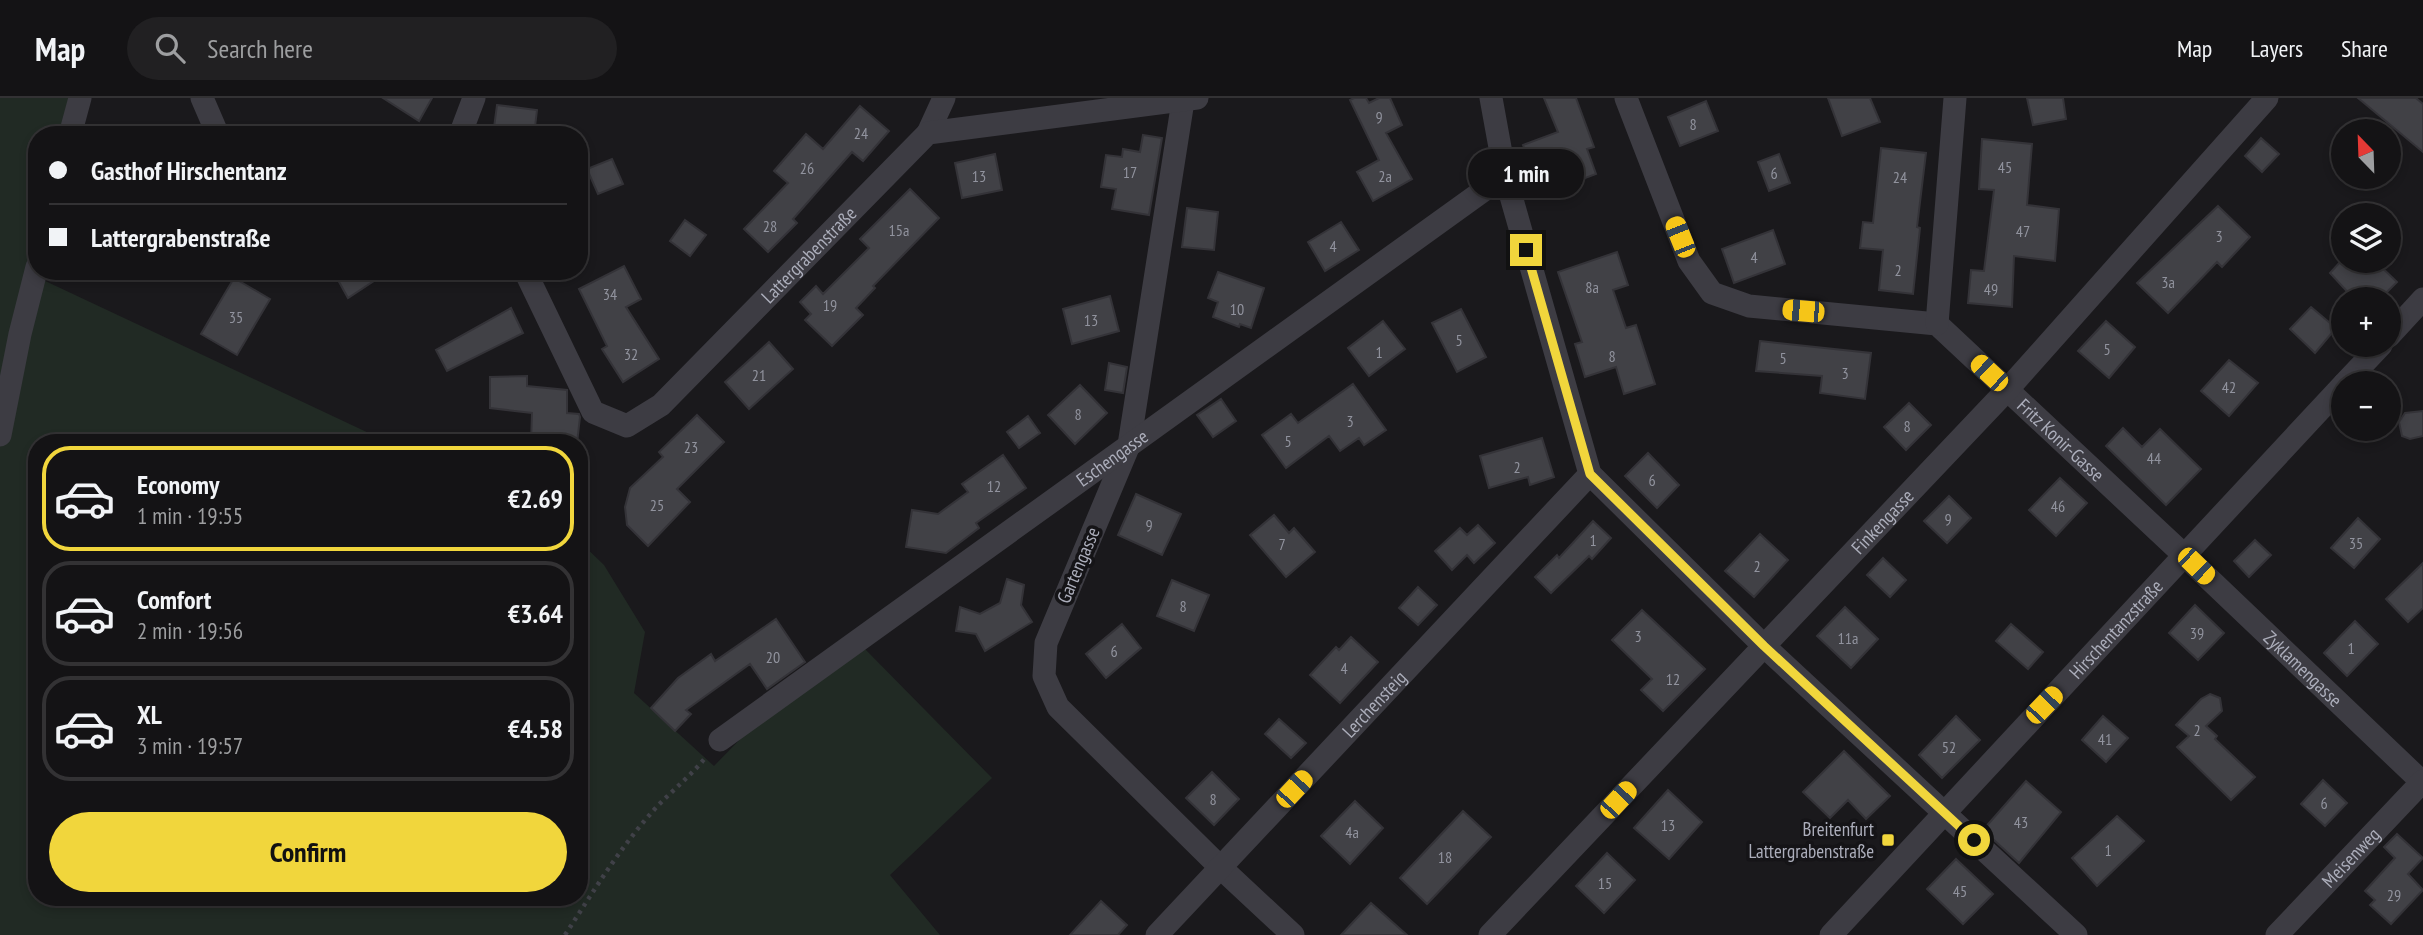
<!DOCTYPE html>
<meta charset="utf-8">
<style>
body{margin:0;font-family:"PT Sans Narrow",sans-serif;background:#212022;color:#f1f3f6;height:100vh;display:flex;flex-direction:column;font-size:26px;white-space:nowrap}
*{box-sizing:border-box;margin:0}
p{font-size:23px;color:#9d9ea0}
.icon{flex:none;width:38px;height:38px;fill:none;stroke:currentColor;stroke-width:2;stroke-linecap:round;stroke-linejoin:round}
.map{position:relative;flex:1;overflow:hidden}
.drawer{position:absolute;left:28px;top:336px;width:560px;height:472px;display:flex;flex-direction:column;background:#141315;border-radius:28px;box-shadow:0 4px 10px #0003,0 0 0 2px #333234}
.drawer>*{flex:none}
.banner{position:absolute;left:28px;top:28px;width:560px;height:154px;border-radius:28px;box-shadow:0 4px 10px #0003,0 0 0 2px #333234;display:grid;align-content:center;height:154px;padding:0 21px;background:#141315}
.needle{width:46px;rotate:337deg}
.buttons{position:absolute;left:2331px;top:21px;display:grid;gap:14px}
.buttons a{display:grid;place-items:center;width:70px;height:70px;border-radius:50%;background:#141315;box-shadow:0 4px 10px #0003,0 0 0 2px #333234;font-size:35px}
.end{position:absolute;width:32px;height:32px;margin:-16px;border:9px solid #f1d63c;background:#111;box-shadow:0 0 0 4px #111}
.from{border-radius:50%}
.bubble{position:absolute;height:49px;border-radius:24px;background:#141315;box-shadow:0 4px 10px #0003,0 0 0 2px #333234;font-size:23px;font-weight:700;line-height:49px;text-align:center}
.car{position:absolute;width:21px;height:42px;margin:-21px -10px;border-radius:9px;box-shadow:0 0 5px 2px #0007;background:linear-gradient(#f5c518 24%,#345 0 40%,#f5c518 0 76%,#345 0 86%,#f5c518 0)}
.banner b{display:flex;align-items:center;gap:24px;height:66px;font-size:26px}
.banner b+b{border-top:2px solid #333234}
.banner i{width:18px;height:18px;background:#f1f3f6}
ul{padding:12px 0 0;list-style:none}
li{display:flex;align-items:center;gap:21px;height:105px;margin:0 14px 10px;padding:0 7px;border:4px solid #333234;border-radius:28px}
li div{flex:1}
li b{display:block;font-size:26px}
li em{font-style:normal;font-weight:700}
li.current{border-color:#f1d63c}
li>.icon{width:63px;height:63px;stroke-width:1.5}
.primary-button{display:flex;gap:14px;margin-top:auto;padding:14px 21px}
.primary-button a{flex:1;height:80px;border-radius:42px;background:#f1d63c;color:#111;font-size:28px;font-weight:700;line-height:80px;text-align:center}
header{display:flex;align-items:center;gap:42px;box-sizing:border-box;height:98px;padding:0 35px;background:#141315;border-bottom:2px solid #333234}
header strong{font-size:33px}
nav{display:flex;gap:38px;margin-inline-start:auto;font-size:24px}
.search{width:490px;height:63px;background:#212022;display:flex;align-items:center;gap:18px;box-sizing:border-box;padding:0 24px;border-radius:38px;color:#9d9ea0;font-size:26px}
.map>svg:first-child{display:block}
.green{fill:#212a24}
.building{fill:#414146;stroke:#343338;stroke-width:2}
.lines{fill:none;stroke-linecap:round;stroke-linejoin:round}
.path{stroke:#404148;stroke-width:4.5;stroke-dasharray:3.5 5;stroke-linecap:butt}
.minor{stroke:#3d3c43;stroke-width:23}
.route{stroke:#f1d63c;stroke-width:9}
.poi-dot{fill:#f1d63c;stroke:#151417;stroke-width:2.5}
.labels{text-anchor:middle;stroke-width:7;stroke-linejoin:round;paint-order:stroke}
.number-label{font-size:16px;fill:#91939e}
.street-label{font-size:19px;fill:#acaebb;stroke:#151417}
.poi-label{font-size:19px;fill:#acaebb;stroke:#151417;text-anchor:end}
</style>
<header>
<strong>Map</strong>
<div class="search"><svg class="icon" aria-label="search" viewBox="0 0 24 24"><circle cx="10" cy="10" r="6"/><path d="M15 15l6 6"/></svg>Search here</div>
<nav><a>Map</a><a>Layers</a><a>Share</a></nav>
</header>
<div class="map">
<svg width="2423" height="837" viewBox="0 0 2423 837">
<rect width="100%" height="100%" fill="#1a191c"/>
<path class="green" d="M0 0H85L76 37H37V173L41 181 390 345H37V800H579V443L604 467 645 534 634 595 714 668 755 626 863 549 992 680 890 777 940 837H0Z"/>
<path class="building" d="M383 0H432L419 23Z
M1354 0H1366L1369 5 1379 0H1390L1402 27 1386 35 1412 81 1373 103 1357 74 1379 62 1350 2Z
M1544 0H1576L1594 49 1587 51 1596 76 1559 90 1550 66 1533 72 1523 47 1558 34Z
M1828 0H1870L1880 24 1842 38Z
M2027 0H2063L2066 21 2033 27Z
M2358 0H2416L2423 6V54Z
M1706 3 1718 33 1680 48 1668 19Z
M497 7 537 12 534 37H493Z
M860 8 889 33 863 63 852 54 793 121 797 125 768 154 744 131 788 85 774 73 806 36 823 51Z
M1143 37 1162 40 1149 117 1112 111 1116 91 1101 89 1106 57 1122 59 1123 51 1140 54Z
M2261 40 2279 56 2262 74 2245 58Z
M1982 41 2032 46 2027 107 2059 111 2055 163 2014 158 2012 209 1968 205 1971 172 1984 173 1994 92 1979 91Z
M1881 50 1926 55 1917 129 1920 130 1913 196 1879 192 1883 152 1860 150 1863 124 1873 125Z
M995 56 1002 92 962 100 955 65Z
M1779 56 1790 85 1769 93 1758 64Z
M612 61 623 86 598 96 587 71Z
M910 91 939 120 873 188 875 190 856 210 863 217 832 248 805 222 811 216 800 204 816 188 823 196 869 150 860 141Z
M2218 108 2250 139 2222 169 2217 164 2168 215 2137 185Z
M1187 110 1218 114 1214 152 1182 149Z
M685 122 706 137 690 158 670 143Z
M1341 124 1359 152 1325 173 1308 144Z
M1773 132 1785 166 1734 185 1722 151Z
M1617 154 1628 187 1613 192 1626 230 1636 227 1655 286 1624 296 1616 269 1585 279 1575 246 1582 244 1558 174Z
M2341 163H2375L2397 184 2380 201H2354L2330 175Z
M624 168 641 201 626 209 659 261 623 284 602 251 607 248 579 191Z
M333 173H389L348 200Z
M1218 174 1264 190 1251 230 1240 226 1239 229 1213 219 1218 204 1208 200Z
M234 180 270 201 237 257 201 236Z
M1110 198 1119 233 1072 246 1063 211Z
M2311 209 2336 230 2315 255 2290 231Z
M511 210 523 235 447 273 436 252Z
M1461 211 1486 259 1457 274 1432 225Z
M1383 223 1405 251 1369 278 1348 250Z
M2106 223 2135 249 2109 280 2078 253Z
M1760 243 1871 255 1865 301 1820 295 1822 278 1756 273Z
M769 244 793 271 749 311 725 284Z
M2229 262 2258 285 2229 318 2201 293Z
M1109 265 1127 269 1123 295 1105 292Z
M527 278V288L567 292V315L579 316 580 319 577 345H531L532 315 490 310V279Z
M1353 286 1386 332 1364 347 1359 340 1340 353 1329 338 1286 370 1262 337 1291 316 1298 325Z
M1080 287 1107 315 1075 346 1048 317Z
M1221 301 1236 323 1213 339 1197 317Z
M1909 305 1931 327 1906 352 1884 329Z
M2423 313V338L2410 341 2402 338 2399 324 2405 315Z
M697 317 724 344 677 391 690 404 648 448 627 427 625 409 630 390 663 359 659 354Z
M1028 318 1040 335 1019 350 1007 334Z
M2123 330 2142 349 2160 331 2201 371 2166 407 2106 348Z
M1542 340 1554 379 1530 387 1528 379 1489 390 1480 358Z
M1648 355 1679 387 1657 410 1625 378Z
M1003 357 1026 390 976 425 979 430 946 455 906 449 912 412 938 416 968 394 962 386Z
M2060 380 2087 405 2056 438 2029 412Z
M1136 396 1181 416 1162 457 1118 437Z
M1949 398 1971 420 1947 445 1924 423Z
M1274 417 1289 435 1294 430 1315 454 1286 479 1250 437Z
M2358 420 2380 441 2354 470 2331 450Z
M1593 423 1611 440 1592 461 1589 458 1551 495 1535 479 1557 457 1559 460Z
M1478 427 1495 445 1474 465 1467 457 1452 472 1435 453 1460 430 1467 437Z
M1760 436 1788 462 1754 499 1725 473Z
M2255 442 2271 457 2249 479 2234 463Z
M1883 460 1906 482 1890 499 1867 477Z
M2423 465V510L2408 524 2386 501Z
M1007 481 1024 487 1021 507 1032 524 985 553 976 536 956 533 960 509 980 516 1000 505Z
M1172 482 1209 497 1194 533 1157 518Z
M1418 489 1437 507 1418 527 1399 510Z
M2195 507 2224 535 2198 562 2169 535Z
M1845 509 1878 541 1851 570 1817 538Z
M1642 512 1705 571 1663 613 1641 592 1652 581 1612 542Z
M776 521 805 564 767 591 750 566 686 612 691 616 675 633 651 610 678 580 711 556 715 563Z
M2355 523 2378 546 2347 578 2324 555Z
M1122 526 1141 550 1106 580 1086 556Z
M2011 526 2043 554 2028 571 1996 543Z
M1351 539 1378 564 1340 605 1310 577 1336 549 1339 552Z
M2210 596 2220 600 2222 613 2206 628 2217 638 2215 641 2255 679 2231 702 2177 649 2189 638 2176 627 2201 601Z
M1956 618 1980 642 1942 680 1919 657Z
M2103 618 2128 640 2106 664 2082 642Z
M1279 621 1306 645 1291 660 1265 636Z
M1844 653 1890 698 1866 721 1848 702 1830 720 1803 694Z
M1212 674 1239 701 1214 727 1186 700Z
M2323 682 2347 705 2325 728 2301 706Z
M2026 683 2061 714 2019 765 1983 732Z
M1668 692 1702 724 1669 761 1634 730Z
M1355 703 1383 730 1350 766 1321 738Z
M1463 713 1491 739 1427 806 1400 780Z
M2117 718 2144 743 2097 788 2072 760Z
M2397 736 2423 760 2408 776 2423 792 2391 826 2370 807 2375 802 2365 793 2395 760 2384 749Z
M1607 755 1635 782 1604 815 1576 788Z
M1956 761 1993 796 1963 826 1927 791Z
M1101 803 1127 827 1118 837H1070Z
M1371 805 1407 837H1341Z"/>
<g class="lines">
<path class="path" d="M565 837C593 794 619 751 653 713 670 694 690 679 706 659"/>
<g class="minor">
<path d="M202 0 218 37"/>
<path d="M1491 0 1505 77 1590 376 1764 548 2076 837"/>
<path id="s1" d="M1626 0 1689 163 1712 195 1749 208 1937 226 2185 458 2422 684"/>
<path d="M1183 3 1129 347 1046 545 1044 578 1058 609 1220 769 1293 837"/>
<path d="M928 35 944 0"/>
<path d="M70 37 80 0"/>
<path d="M460 37 474 0"/>
<path id="s2" d="M525 173 593 314 627 328 661 307 928 35 1197 0"/>
<path d="M1937 226 1955 0"/>
<path d="M2389 238 2423 201"/>
<path d="M2345 285 2381 247"/>
<path d="M0 337 20 236 37 169"/>
<path id="s3" d="M720 642 1505 77"/>
<path id="s4" d="M1157 837 1590 376"/>
<path id="s5" d="M1490 837 2007 292 2267 0"/>
<path id="s6" d="M1831 837 2343 287"/>
<path id="s7" d="M2277 837 2423 683"/>
</g>
</g>
<g class="lines">
<path class="route" d="M1526 152 1590 376 1764 548 1974 742"/>
</g>
<rect class="poi-dot" x="1881" y="735" width="14" height="14" rx="3.5"/>
<g class="labels">
<g class="number-label">
<text x="1379" y="25">9</text>
<text x="1693" y="32">8</text>
<text x="861" y="41">24</text>
<text x="2005" y="75">45</text>
<text x="807" y="76">26</text>
<text x="1130" y="80">17</text>
<text x="1774" y="81">6</text>
<text x="979" y="84">13</text>
<text x="1385" y="84">2a</text>
<text x="1900" y="85">24</text>
<text x="770" y="134">28</text>
<text x="899" y="138">15a</text>
<text x="2023" y="139">47</text>
<text x="2219" y="144">3</text>
<text x="1333" y="154">4</text>
<text x="1754" y="165">4</text>
<text x="1898" y="178">2</text>
<text x="2168" y="190">3a</text>
<text x="1592" y="195">8a</text>
<text x="1991" y="197">49</text>
<text x="610" y="202">34</text>
<text x="830" y="213">19</text>
<text x="1237" y="217">10</text>
<text x="236" y="225">35</text>
<text x="1091" y="228">13</text>
<text x="1459" y="248">5</text>
<text x="2107" y="257">5</text>
<text x="1379" y="260">1</text>
<text x="631" y="262">32</text>
<text x="1612" y="264">8</text>
<text x="1783" y="266">5</text>
<text x="1845" y="281">3</text>
<text x="759" y="283">21</text>
<text x="2229" y="295">42</text>
<text x="1078" y="322">8</text>
<text x="1350" y="329">3</text>
<text x="1907" y="334">8</text>
<text x="1288" y="349">5</text>
<text x="691" y="355">23</text>
<text x="2154" y="366">44</text>
<text x="1517" y="375">2</text>
<text x="1652" y="388">6</text>
<text x="994" y="394">12</text>
<text x="657" y="413">25</text>
<text x="2058" y="414">46</text>
<text x="1948" y="427">9</text>
<text x="1149" y="433">9</text>
<text x="1593" y="448">1</text>
<text x="2356" y="451">35</text>
<text x="1282" y="452">7</text>
<text x="1757" y="474">2</text>
<text x="1183" y="514">8</text>
<text x="2197" y="541">39</text>
<text x="1638" y="544">3</text>
<text x="1848" y="546">11a</text>
<text x="2351" y="556">1</text>
<text x="1114" y="559">6</text>
<text x="773" y="565">20</text>
<text x="1344" y="576">4</text>
<text x="1673" y="587">12</text>
<text x="2197" y="638">2</text>
<text x="2105" y="647">41</text>
<text x="1949" y="655">52</text>
<text x="1213" y="707">8</text>
<text x="2324" y="711">6</text>
<text x="2021" y="730">43</text>
<text x="1668" y="733">13</text>
<text x="1352" y="740">4a</text>
<text x="2108" y="758">1</text>
<text x="1445" y="765">18</text>
<text x="1605" y="791">15</text>
<text x="1960" y="799">45</text>
<text x="2394" y="803">29</text>
</g>
<g class="street-label">
<text dy="7" stroke="none"><textPath href="#s2" startOffset="444">Lattergrabenstraße</textPath></text>
<text dy="7" stroke="none"><textPath href="#s1" startOffset="612">Fritz Konir-Gasse</textPath></text>
<text dy="7" stroke="none"><textPath href="#s3" startOffset="483">Eschengasse</textPath></text>
<text dy="7" stroke="none"><textPath href="#s5" startOffset="570">Finkengasse</textPath></text>
<text transform="translate(1078 467) rotate(-67)" y="7">Gartengasse</text>
<text dy="7" stroke="none"><textPath href="#s6" startOffset="418">Hirschentanzstraße</textPath></text>
<text dy="7" stroke="none"><textPath href="#s1" startOffset="945">Zyklamengasse</textPath></text>
<text dy="7" stroke="none"><textPath href="#s4" startOffset="317">Lerchensteig</textPath></text>
<text dy="7" stroke="none"><textPath href="#s7" startOffset="107">Meisenweg</textPath></text>
</g>
<g class="poi-label">
<text x="1874" y="738">Breitenfurt<tspan x="1874" dy="22">Lattergrabenstraße</tspan></text>
</g>
</g>
</svg>
<div class="buttons">
<a><svg class="needle" viewBox="-14 -14 28 28"><path d="M0-13l5 13h-10z" fill="#e53935"/><path d="M0 13l5-13h-10z" fill="#9d9ea0"/></svg></a>
<a><svg class="icon" aria-label="layers" viewBox="0 0 24 24"><path d="M12 4l9 5-9 5-9-5zM3 14l9 5 9-5"/></svg></a>
<a>+</a>
<a>−</a>
</div>
<i class="end from" style="left:1974px;top:742px"></i>
<i class="end" style="left:1526px;top:152px"></i>
<div class="bubble" style="left:1468px;top:51px;width:116px">1 min</div>
<i class="car" style="left:1680px;top:139px;rotate:338deg"></i>
<i class="car" style="left:1803px;top:213px;rotate:275deg"></i>
<i class="car" style="left:1989px;top:275px;rotate:313deg"></i>
<i class="car" style="left:2196px;top:468px;rotate:134deg"></i>
<i class="car" style="left:2044px;top:607px;rotate:44deg"></i>
<i class="car" style="left:1294px;top:691px;rotate:43deg"></i>
<i class="car" style="left:1618px;top:702px;rotate:43deg"></i>
<div class="banner">
<b><i class="from"></i>Gasthof Hirschentanz</b>
<b><i></i>Lattergrabenstraße</b>
</div>
<section class="drawer">
<ul>
<li class="current"><svg class="icon" aria-label="car" viewBox="0 0 24 24"><path d="M5 17H2v-5l4-1 3-4h7l3 4 3 1v5h-3M9 17h6M6 11h13"/><circle cx="7" cy="17" r="2"/><circle cx="17" cy="17" r="2"/></svg><div><b>Economy</b><p>1 min · 19:55</p></div><em>€2.69</em></li>
<li><svg class="icon" aria-label="car" viewBox="0 0 24 24"><path d="M5 17H2v-5l4-1 3-4h7l3 4 3 1v5h-3M9 17h6M6 11h13"/><circle cx="7" cy="17" r="2"/><circle cx="17" cy="17" r="2"/></svg><div><b>Comfort</b><p>2 min · 19:56</p></div><em>€3.64</em></li>
<li><svg class="icon" aria-label="car" viewBox="0 0 24 24"><path d="M5 17H2v-5l4-1 3-4h7l3 4 3 1v5h-3M9 17h6M6 11h13"/><circle cx="7" cy="17" r="2"/><circle cx="17" cy="17" r="2"/></svg><div><b>XL</b><p>3 min · 19:57</p></div><em>€4.58</em></li>
</ul>
<div class="primary-button"><a>Confirm</a></div>
</section>
</div>
